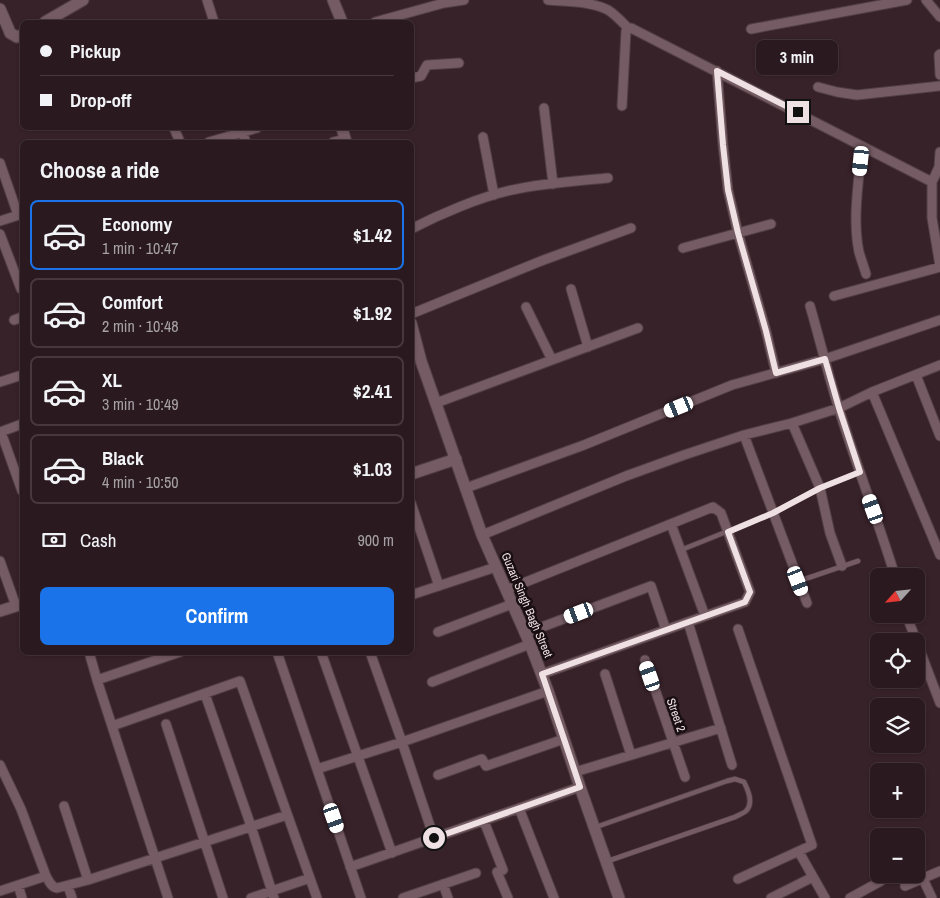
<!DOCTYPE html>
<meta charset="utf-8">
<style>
body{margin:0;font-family:"Archivo Narrow",sans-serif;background:#36272c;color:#f1f3f6;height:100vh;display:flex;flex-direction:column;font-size:19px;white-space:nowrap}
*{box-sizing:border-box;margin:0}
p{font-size:16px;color:#a5a1a4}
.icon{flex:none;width:28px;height:28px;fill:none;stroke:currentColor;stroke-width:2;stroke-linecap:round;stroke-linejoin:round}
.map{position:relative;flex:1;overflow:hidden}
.sheet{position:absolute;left:20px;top:140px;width:394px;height:515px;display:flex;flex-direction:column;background:#2a1a1f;border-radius:8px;box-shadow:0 1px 4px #0004,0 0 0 1px #46383d}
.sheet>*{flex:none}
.hud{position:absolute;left:20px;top:20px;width:394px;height:110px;border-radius:8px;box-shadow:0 1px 4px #0004,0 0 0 1px #46383d;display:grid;align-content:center;height:110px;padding:0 20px;background:#2a1a1f}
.needle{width:32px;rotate:243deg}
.controls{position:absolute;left:870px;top:568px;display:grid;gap:10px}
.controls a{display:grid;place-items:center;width:55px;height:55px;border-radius:8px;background:#2a1a1f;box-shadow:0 1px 4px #0004,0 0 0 1px #46383d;font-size:25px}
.end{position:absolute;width:22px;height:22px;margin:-11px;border:6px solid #efe0e4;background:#111;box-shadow:0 0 0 2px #111}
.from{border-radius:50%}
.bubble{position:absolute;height:35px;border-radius:8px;background:#2a1a1f;box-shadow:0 1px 4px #0004,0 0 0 1px #46383d;font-size:16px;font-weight:700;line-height:35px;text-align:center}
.car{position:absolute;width:15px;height:30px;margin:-15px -8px;border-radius:6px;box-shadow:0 0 4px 1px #0007;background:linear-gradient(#fff 24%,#345 0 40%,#fff 0 76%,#345 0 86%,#fff 0)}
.hud b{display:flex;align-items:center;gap:18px;height:48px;font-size:19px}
.hud b+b{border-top:1px solid #46383d}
.hud i{width:12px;height:12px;background:#f1f3f6}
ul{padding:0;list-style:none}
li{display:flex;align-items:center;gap:15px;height:70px;margin:0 10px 8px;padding:0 10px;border:2px solid #46383d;border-radius:8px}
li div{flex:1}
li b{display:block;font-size:19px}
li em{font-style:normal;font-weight:700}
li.active{border-color:#1a73e8}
li>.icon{width:45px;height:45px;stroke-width:1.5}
h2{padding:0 20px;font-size:22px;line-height:60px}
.pay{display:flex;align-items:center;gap:12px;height:55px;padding:0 20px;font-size:19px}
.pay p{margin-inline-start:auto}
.primary-button{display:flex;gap:10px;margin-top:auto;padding:10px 20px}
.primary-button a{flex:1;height:58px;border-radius:8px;background:#1a73e8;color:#fff;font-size:20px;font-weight:700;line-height:58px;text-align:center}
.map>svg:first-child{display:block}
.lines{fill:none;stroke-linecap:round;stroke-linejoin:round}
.service-casing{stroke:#503e44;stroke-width:6}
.minor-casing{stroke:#503e44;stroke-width:11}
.tertiary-casing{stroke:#503e44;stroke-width:13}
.service{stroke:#755b63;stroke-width:4.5}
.minor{stroke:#755b63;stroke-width:9}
.tertiary{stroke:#755b63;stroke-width:11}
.route{stroke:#efe0e4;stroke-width:6}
.labels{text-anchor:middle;stroke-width:5;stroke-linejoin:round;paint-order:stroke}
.street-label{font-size:12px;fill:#efe0e4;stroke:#190f12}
</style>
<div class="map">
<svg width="940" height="898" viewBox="0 0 940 898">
<rect width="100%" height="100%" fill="#382229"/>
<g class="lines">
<defs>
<path id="service" d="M681 550 773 513 820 488 860 472
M799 581 858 561
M596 827 727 781 735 779 744 782C748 790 754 803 746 811 744 813 738 815 735 817L608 861"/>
<path id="minor" d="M207 0 214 22
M548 0C568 2 590 1 608 10 616 15 622 22 629 29
M926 0 940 17
M375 22 444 3 464 0
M751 29 907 0
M940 54 939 55 940 75
M717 71 723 145 728 190 738 233 766 331 776 373
M411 78 421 76 427 65 459 63
M818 87 837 92 857 95 940 86
M622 106 626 31 631 28 932 182
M544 108 553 184
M174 128 180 142
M242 132 246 142
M483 137 494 195
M209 142 257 128
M333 142 345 139
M862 146C859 179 852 219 859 252 861 259 864 267 866 274
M940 152 939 167 932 182V218L940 266
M0 163 18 215
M0 221 22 214
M411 229C440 214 480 197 512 190 543 183 576 181 608 178
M0 234 21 289
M683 248 771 224
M571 289 588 347
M834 296 940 267
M810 306C820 340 828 375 839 409 856 465 878 520 895 576
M526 307 552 360
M411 314 541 261 631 228
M14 320 22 317
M916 375 940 436
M0 382 22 375
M872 392 940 555
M436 403 638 328
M792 423 820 488 830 533 842 566
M0 432 22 424
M1 432 22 491
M744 435 807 603
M466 488 584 445 732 385 825 359 940 320
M411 503 439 586
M671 524 705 616
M482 535 626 476 684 455 744 435 792 423 839 408 872 392 940 365
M0 561 16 606
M506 590 713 507 721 513 750 592 745 602 688 622 732 765
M411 595 496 567
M906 614 940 703
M438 632 512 604
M526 633 651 586 666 630
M89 652 97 680 168 898
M277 652 361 898
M321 652 392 853
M370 652 402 742 434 838
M645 660 685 777
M542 674 688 622
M605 674 631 755
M97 680 180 652
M432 682 530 644
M205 694 251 826 274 898
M166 724 223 898
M112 726 240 681 317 898
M0 765 21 809 46 876C49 881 51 887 57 888L88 880 287 815
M317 769 402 742 548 691
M575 772 721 728
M438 775 482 759 486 766 564 739
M64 806 88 880
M519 808 554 898
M484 821 503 870 497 872 508 898
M799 852 825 898
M350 867 580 787
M738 879 812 845 738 629
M923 879 932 898
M443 884 448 898
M18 885 22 898
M68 886 72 898
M905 886 940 871
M0 891 46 876
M251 898 310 878
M403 898 476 873
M771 898 813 877
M850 898 881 881"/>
<path id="tertiary" d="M333 0 342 22
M0 9 9 30 10 33 17 37 22 35
M45 22 83 0
M342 128 346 142
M411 323 421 361 482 535 530 644 548 691 580 787 619 898
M411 474 456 459
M0 611 22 604"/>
</defs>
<use href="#service" class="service-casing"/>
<use href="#minor" class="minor-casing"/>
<use href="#tertiary" class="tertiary-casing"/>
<use href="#service" class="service"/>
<use href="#minor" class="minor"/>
<use href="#tertiary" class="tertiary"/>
</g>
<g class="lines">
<path class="route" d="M434 838 580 787 564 739 542 674 745 602 750 592 728 532 773 513 820 488 860 472 839 408 825 359 776 373 766 331 738 233 728 190 723 145 717 71 798 112"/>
</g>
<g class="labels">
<g class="street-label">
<text transform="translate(527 605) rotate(67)" y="4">Guzari Singh Bagh Street</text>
<text transform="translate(676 715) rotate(71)" y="4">Street 2</text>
</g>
</g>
</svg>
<div class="controls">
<a><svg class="needle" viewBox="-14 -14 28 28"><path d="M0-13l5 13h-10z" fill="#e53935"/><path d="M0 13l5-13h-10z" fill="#a5a1a4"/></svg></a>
<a><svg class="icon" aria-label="locate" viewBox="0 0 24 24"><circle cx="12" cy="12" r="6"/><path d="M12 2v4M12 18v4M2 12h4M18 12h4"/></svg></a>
<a><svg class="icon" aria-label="layers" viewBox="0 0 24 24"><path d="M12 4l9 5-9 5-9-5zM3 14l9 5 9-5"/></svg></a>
<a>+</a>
<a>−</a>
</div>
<i class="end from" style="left:434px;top:838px"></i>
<i class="end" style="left:798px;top:112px"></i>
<div class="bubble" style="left:756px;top:40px;width:82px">3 min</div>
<i class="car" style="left:861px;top:161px;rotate:186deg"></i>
<i class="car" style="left:679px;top:407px;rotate:248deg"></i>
<i class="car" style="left:873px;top:509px;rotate:340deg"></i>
<i class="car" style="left:798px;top:581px;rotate:159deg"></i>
<i class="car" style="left:579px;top:613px;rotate:249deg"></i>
<i class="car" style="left:650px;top:676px;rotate:341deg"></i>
<i class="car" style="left:334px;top:818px;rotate:161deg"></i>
<div class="hud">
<b><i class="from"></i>Pickup</b>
<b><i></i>Drop-off</b>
</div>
<section class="sheet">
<h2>Choose a ride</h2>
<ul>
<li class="active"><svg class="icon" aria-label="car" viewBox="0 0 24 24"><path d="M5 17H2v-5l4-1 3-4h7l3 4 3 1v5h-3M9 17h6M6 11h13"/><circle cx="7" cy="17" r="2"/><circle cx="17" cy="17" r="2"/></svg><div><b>Economy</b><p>1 min · 10:47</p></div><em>$1.42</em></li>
<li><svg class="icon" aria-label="car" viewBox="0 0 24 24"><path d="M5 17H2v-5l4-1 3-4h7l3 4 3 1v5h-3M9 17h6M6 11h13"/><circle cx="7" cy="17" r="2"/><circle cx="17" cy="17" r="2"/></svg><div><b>Comfort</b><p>2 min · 10:48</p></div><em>$1.92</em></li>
<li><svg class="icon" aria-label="car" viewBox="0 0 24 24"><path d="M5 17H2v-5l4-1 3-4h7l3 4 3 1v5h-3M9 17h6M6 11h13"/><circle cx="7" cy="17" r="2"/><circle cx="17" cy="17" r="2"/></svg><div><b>XL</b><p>3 min · 10:49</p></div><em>$2.41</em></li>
<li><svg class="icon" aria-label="car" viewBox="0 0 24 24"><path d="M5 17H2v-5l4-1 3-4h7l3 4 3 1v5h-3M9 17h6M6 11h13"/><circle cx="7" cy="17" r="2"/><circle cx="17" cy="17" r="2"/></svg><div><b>Black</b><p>4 min · 10:50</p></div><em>$1.03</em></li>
</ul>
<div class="pay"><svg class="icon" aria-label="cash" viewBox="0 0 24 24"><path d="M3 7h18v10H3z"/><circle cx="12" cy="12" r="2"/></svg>Cash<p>900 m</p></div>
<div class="primary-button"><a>Confirm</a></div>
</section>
</div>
